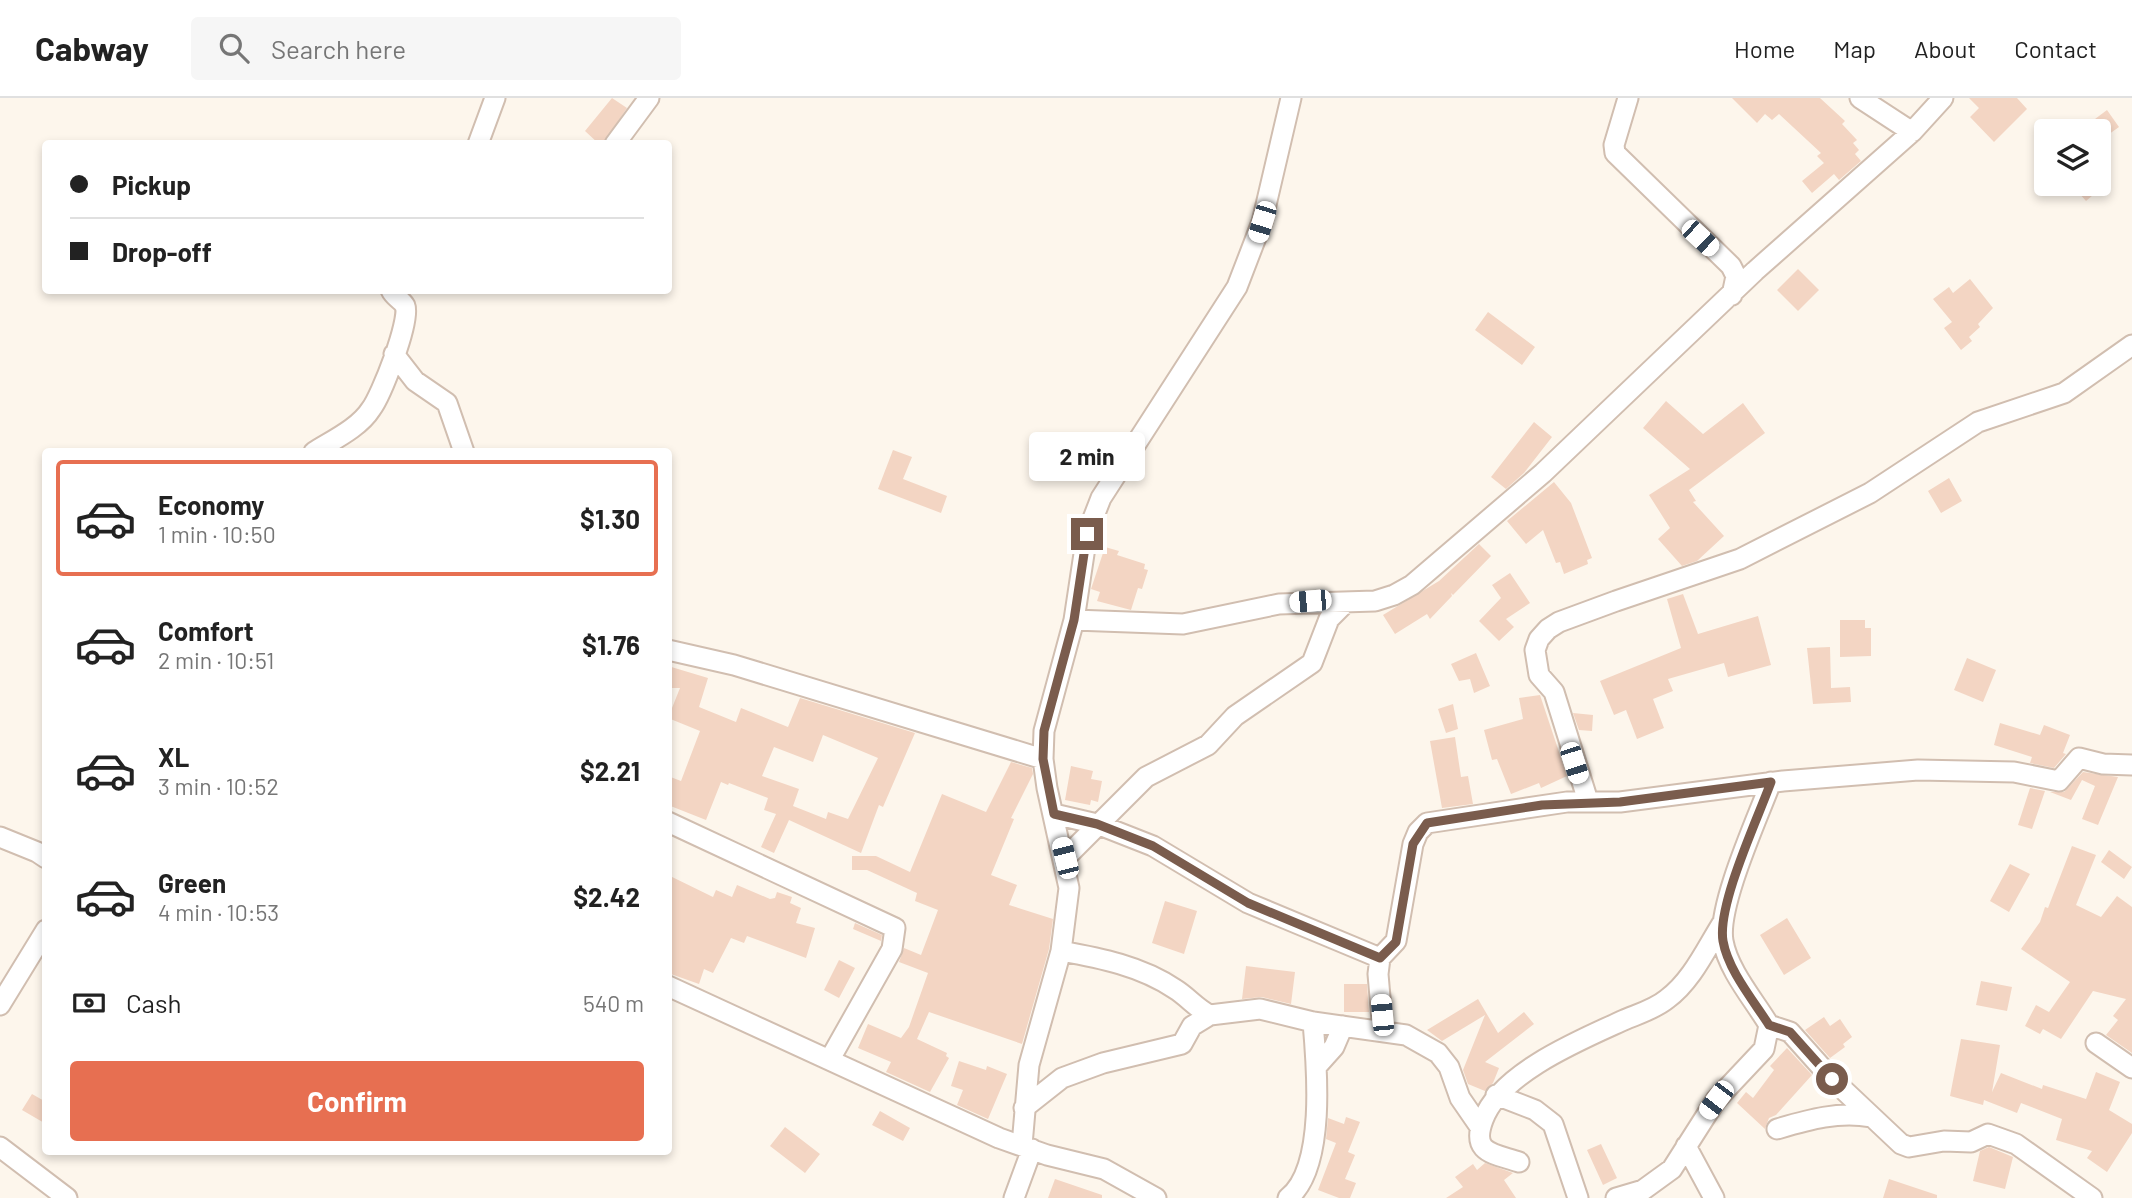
<!DOCTYPE html>
<meta charset="utf-8">
<style>
body{margin:0;font-family:Barlow,sans-serif;background:#f6f6f6;color:#222;height:100vh;display:flex;flex-direction:column;font-size:26px;white-space:nowrap}
*{box-sizing:border-box;margin:0}
p{font-size:23px;color:#767676}
.icon{flex:none;width:38px;height:38px;fill:none;stroke:currentColor;stroke-width:2;stroke-linecap:round;stroke-linejoin:round}
.map{position:relative;flex:1;overflow:hidden}
.panel{position:absolute;left:42px;top:350px;width:630px;height:707px;display:flex;flex-direction:column;background:#fff;border-radius:7px;box-shadow:0 4px 10px #0003}
.panel>*{flex:none}
.guide{position:absolute;left:42px;top:42px;width:630px;height:154px;border-radius:7px;box-shadow:0 4px 10px #0003;display:grid;align-content:center;height:154px;padding:0 28px;background:#fff}
.tools{position:absolute;left:2034px;top:21px;display:grid;gap:14px}
.tools a{display:grid;place-items:center;width:77px;height:77px;border-radius:7px;background:#fff;box-shadow:0 4px 10px #0003;font-size:35px}
.end{position:absolute;width:32px;height:32px;margin:-16px;border:9px solid #7a5c4d;background:#fff;box-shadow:0 0 0 4px #fff}
.from{border-radius:50%}
.bubble{position:absolute;height:49px;border-radius:7px;background:#fff;box-shadow:0 4px 10px #0003;font-size:23px;font-weight:700;line-height:49px;text-align:center}
.car{position:absolute;width:21px;height:42px;margin:-21px -10px;border-radius:9px;box-shadow:0 0 5px 2px #0007;background:linear-gradient(#fff 24%,#345 0 40%,#fff 0 76%,#345 0 86%,#fff 0)}
.guide b{display:flex;align-items:center;gap:24px;height:66px;font-size:26px}
.guide b+b{border-top:2px solid #e0e0e0}
.guide i{width:18px;height:18px;background:#222}
ul{padding:12px 0 0;list-style:none}
li{display:flex;align-items:center;gap:21px;height:116px;margin:0 14px 10px;padding:0 14px;border:4px solid transparent;border-radius:7px}
li div{flex:1}
li b{display:block;font-size:26px}
li em{font-style:normal;font-weight:700}
li.on{border-color:#e76f51}
li>.icon{width:63px;height:63px;stroke-width:1.5}
.pay{display:flex;align-items:center;gap:18px;height:77px;padding:0 28px;font-size:26px}
.pay p{margin-inline-start:auto}
.action{display:flex;gap:14px;margin-top:auto;padding:14px 28px}
.action a{flex:1;height:80px;border-radius:7px;background:#e76f51;color:#fff;font-size:28px;font-weight:700;line-height:80px;text-align:center}
header{display:flex;align-items:center;gap:42px;box-sizing:border-box;height:98px;padding:0 35px;background:#fff;border-bottom:2px solid #e0e0e0}
header strong{font-size:33px}
nav{display:flex;gap:38px;margin-inline-start:auto;font-size:24px}
.search{width:490px;height:63px;background:#f6f6f6;display:flex;align-items:center;gap:18px;box-sizing:border-box;padding:0 24px;border-radius:7px;color:#767676;font-size:26px}
.map>svg:first-child{display:block}
.building{fill:#f3d5c3;fill-rule:evenodd}
.lines{fill:none;stroke-linecap:round;stroke-linejoin:round}
.street-casing{stroke:#d1beb0;stroke-width:23}
.street{stroke:#fff;stroke-width:19}
.route{stroke:#7a5c4d;stroke-width:9}
</style>
<header>
<strong>Cabway</strong>
<div class="search"><svg class="icon" aria-label="search" viewBox="0 0 24 24"><circle cx="10" cy="10" r="6"/><path d="M15 15l6 6"/></svg>Search here</div>
<nav><a>Home</a><a>Map</a><a>About</a><a>Contact</a></nav>
</header>
<div class="map">
<svg width="2132" height="1100" viewBox="0 0 2132 1100">
<rect width="100%" height="100%" fill="#fdf6ec"/>
<path class="building" d="M612 0 627 10 603 46H599L585 33Z
M1732 0H1820L1845 23 1842 26 1857 42 1853 45 1859 52 1855 56 1861 63 1839 82 1834 76 1812 95 1802 83 1824 65 1817 58 1821 55 1779 16 1772 22 1765 16 1757 25Z
M1969 0H2017L2027 11 1994 44 1970 19 1979 10Z
M2107 12 2119 29 2098 44V33H2079Z
M2071 86H2106L2086 103Z
M1798 171 1819 192 1798 213 1777 192Z
M1970 181 1993 210 1978 226 1980 229 1969 239 1972 243 1961 252 1944 230 1952 224 1933 201 1949 189 1953 195Z
M1488 214 1535 249 1522 267 1475 232Z
M1666 303 1703 336 1743 305 1765 335 1689 392 1696 403 1693 404 1724 438 1697 463 1682 468 1658 441 1670 430 1649 397 1690 371 1643 330Z
M1534 324 1552 339 1524 375 1506 391 1491 379Z
M893 352 912 359 903 381 947 398 941 415 878 391Z
M1949 380 1962 403 1941 415 1928 393Z
M1554 384 1571 405 1592 460 1587 462 1588 466 1564 476 1560 464 1556 465 1543 432 1526 446 1507 423Z
M1479 446 1491 458 1453 497 1451 495 1452 498 1430 521 1427 516 1395 536 1383 517 1439 483Z
M1105 449 1119 453 1117 457 1145 466 1144 471 1148 472 1142 491 1138 490 1131 512 1097 503 1100 494 1091 491Z
M1510 475 1530 505 1506 521 1514 529 1499 543 1479 523 1501 500 1492 487Z
M1683 496 1698 536 1758 518 1771 567 1728 579 1724 565 1668 581 1673 593 1653 601 1664 630 1637 641 1626 612 1614 617 1600 583 1681 550 1667 501Z
M1840 522H1865V530H1871V558L1840 559Z
M1830 549 1831 590 1850 589 1851 604 1813 606 1807 550Z
M1476 555 1490 588 1474 595 1470 581 1459 583 1451 566Z
M1967 560 1996 572 1983 604 1954 592Z
M668 568 708 580 699 609 736 624 741 610 788 629 800 600 915 635 883 709 879 707 861 755 789 722 774 755 761 749 776 716 764 712 768 700 729 685 728 687 721 684 706 722 668 707V678L681 683 700 633 668 620 680 590H668ZM823 637 878 660 848 721 828 714 826 721 793 708 799 691 762 678 774 649 813 664Z
M1540 597 1567 678 1541 690 1539 685 1511 696 1497 661 1492 662 1484 632 1523 621 1519 600Z
M1453 606 1458 631 1446 635 1438 611Z
M1573 615 1593 617 1592 633 1579 632Z
M2000 625 2040 637 2044 627 2070 637 2063 655 2066 656 2054 670 2030 665 2032 659 1994 647Z
M1455 639 1461 679 1468 678 1473 706 1442 710 1430 643Z
M1011 664 1032 670 1033 676 1011 720 1014 721 991 777 1017 787 1009 807 1053 821 1049 851 1022 946 929 914 917 941 947 955 946 958 949 960 930 994 886 974 891 964 858 950 868 926 901 940 909 929 928 875 899 864 904 850 921 857 938 812 915 803 917 795 867 772H852V758H876L910 774 942 696 986 714Z
M1071 668 1093 673 1091 681 1102 683 1098 704 1091 702 1090 707 1065 702Z
M2083 674 2118 679 2098 727 2082 721 2095 688 2082 682 2071 702 2050 694H2064Z
M2030 690 2045 693 2032 731 2018 727Z
M2072 748 2096 757 2076 807 2101 819 2117 798 2132 809V955L2106 937 2118 922 2113 918 2126 901 2093 893 2061 941 2043 931 2040 936 2025 928 2036 907 2049 914 2070 884 2021 851 2040 824 2045 809 2048 810Z
M2109 752 2132 769 2124 781 2101 764Z
M2010 766 2030 776 2009 814 1990 803Z
M668 777 713 799 716 792 732 799 737 787 770 801 775 800 777 794 792 799 790 805 801 810 796 825 815 830 806 860 747 838 744 845 731 840 713 875 704 871 699 886 668 875Z
M1165 803 1197 813 1184 856 1152 845Z
M1787 820 1811 860 1784 877 1760 837Z
M855 825 882 837 881 843 853 831Z
M839 862 855 870 839 900 824 892Z
M1246 868 1295 874 1291 906 1262 899 1242 901Z
M1981 883 2012 889 2007 913 1976 907Z
M1344 886H1367L1369 914H1344Z
M1478 901 1498 935 1524 914 1534 926 1485 964 1499 970 1493 985 1485 993 1468 986 1463 972 1485 917 1442 943 1427 932Z
M1824 919 1830 928 1840 921 1852 939 1843 946 1845 949 1830 960 1805 932Z
M1961 941 2000 947 1992 994 2001 975 2042 991 2043 987 2086 1001 2096 974 2120 984 2109 1012 2132 1026V1035L2107 1074 2087 1060 2092 1053 2056 1042 2062 1021 2021 1005 2017 1015 1984 1002 1983 1007 1950 998Z
M1787 950 1812 977 1776 1017 1769 1020 1765 1031 1737 1005 1746 994 1753 1000 1774 972 1770 968Z
M959 963 986 972 987 968 1007 976 988 1021 957 1007 963 992 951 988Z
M32 996 46 1004V1026L22 1012Z
M880 1013 910 1030 903 1043 872 1027Z
M1346 1019 1360 1024 1348 1054 1355 1057 1345 1081 1356 1085 1350 1100H1339L1318 1092 1336 1045 1326 1041 1328 1020 1344 1026Z
M785 1029 820 1056 805 1075 770 1048Z
M1601 1046 1617 1080 1603 1087 1587 1052Z
M1989 1049 2013 1059 2005 1091 1973 1083 1980 1053Z
M1485 1065 1513 1075 1504 1082 1516 1100H1446L1463 1089 1455 1079 1473 1066 1477 1072Z
M1055 1081 1102 1097V1100H1048Z
M1889 1081 1937 1097V1100H1883Z"/>
<g class="lines">
<defs>
<path id="street" d="M1628 0 1614 47 1615 55 1731 168 1736 178 1732 197
M1860 0 1912 34
M478 46 495 0
M615 46 649 0
M394 256 415 283 447 305 464 354
M314 354C333 342 359 330 371 311 381 298 411 222 405 208 402 202 394 199 391 192
M1074 522 1183 526 1279 506 1375 503 1394 497 1412 487 1543 375 1755 173 1912 34 1943 0
M668 552 734 567 1043 661
M1771 684C1758 719 1717 808 1723 843 1728 872 1754 902 1769 927L1790 934 1832 981 1901 1046 1909 1049 1944 1043 1971 1044 1988 1036 2016 1046 2092 1100
M1588 703 1554 594 1539 577 1535 552 1539 541 1548 531 1559 524 1616 503 1740 461 1870 395 1978 324 2064 295 2132 247
M1054 716 1097 726 1153 748 1248 805 1380 860
M668 724 895 830 892 851 830 961
M0 739 37 754 46 760
M1065 760 1146 679 1208 647 1235 618 1312 565 1329 521 1345 505
M1061 853C1100 860 1141 868 1175 891 1188 899 1197 911 1210 917L1260 911 1313 924 1406 937 1438 955 1449 969 1460 1000 1480 1029
M668 888 999 1040 1047 1057 1104 1071 1156 1100
M0 907 46 832
M1383 934 1378 876 1380 860 1396 843 1413 746 1418 734 1427 725 1567 704H1620L1783 683 1918 672 2014 674 2059 683 2079 660 2103 666 2132 667
M2096 945 2132 970
M1317 968 1334 949 1343 928
M1496 997 1535 1012 1553 1026 1578 1100
M1024 1010 1062 980 1103 965 1182 946 1192 928 1210 917
M1777 1031C1808 1022 1838 1013 1871 1019
M1022 1047 1029 967 1061 853 1069 790 1047 690 1043 661 1044 633 1074 522 1087 436 1101 400 1237 189 1262 124 1291 0
M1686 1048 1714 1100
M0 1049 67 1100
M1519 1064C1492 1055 1471 1055 1483 1022 1500 975 1580 942 1624 922 1638 916 1655 911 1667 901 1692 883 1707 849 1723 824
M1014 1100 1032 1051
M1288 1100C1326 1070 1317 969 1313 924
M1616 1100 1643 1092 1672 1071 1716 1002 1764 951 1769 927"/>
</defs>
<use href="#street" class="street-casing"/>
<use href="#street" class="street"/>
</g>
<g class="lines">
<path class="route" d="M1087 436 1074 522 1044 633 1043 661 1054 716 1097 726 1153 748 1248 805 1380 860 1396 844 1413 746 1427 725 1542 707 1620 704 1771 684C1758 720 1717 807 1723 843 1728 872 1753 902 1769 927L1790 934 1832 981"/>
</g>
</svg>
<div class="tools">
<a><svg class="icon" aria-label="layers" viewBox="0 0 24 24"><path d="M12 4l9 5-9 5-9-5zM3 14l9 5 9-5"/></svg></a>
</div>
<i class="end from" style="left:1832px;top:981px"></i>
<i class="end" style="left:1087px;top:436px"></i>
<div class="bubble" style="left:1029px;top:334px;width:116px">2 min</div>
<i class="car" style="left:1262px;top:124px;rotate:197deg"></i>
<i class="car" style="left:1700px;top:140px;rotate:133deg"></i>
<i class="car" style="left:1310px;top:503px;rotate:265deg"></i>
<i class="car" style="left:1574px;top:665px;rotate:162deg"></i>
<i class="car" style="left:1065px;top:760px;rotate:346deg"></i>
<i class="car" style="left:1382px;top:917px;rotate:355deg"></i>
<i class="car" style="left:1716px;top:1002px;rotate:217deg"></i>
<div class="guide">
<b><i class="from"></i>Pickup</b>
<b><i></i>Drop-off</b>
</div>
<section class="panel">
<ul>
<li class="on"><svg class="icon" aria-label="car" viewBox="0 0 24 24"><path d="M5 17H2v-5l4-1 3-4h7l3 4 3 1v5h-3M9 17h6M6 11h13"/><circle cx="7" cy="17" r="2"/><circle cx="17" cy="17" r="2"/></svg><div><b>Economy</b><p>1 min · 10:50</p></div><em>$1.30</em></li>
<li><svg class="icon" aria-label="car" viewBox="0 0 24 24"><path d="M5 17H2v-5l4-1 3-4h7l3 4 3 1v5h-3M9 17h6M6 11h13"/><circle cx="7" cy="17" r="2"/><circle cx="17" cy="17" r="2"/></svg><div><b>Comfort</b><p>2 min · 10:51</p></div><em>$1.76</em></li>
<li><svg class="icon" aria-label="car" viewBox="0 0 24 24"><path d="M5 17H2v-5l4-1 3-4h7l3 4 3 1v5h-3M9 17h6M6 11h13"/><circle cx="7" cy="17" r="2"/><circle cx="17" cy="17" r="2"/></svg><div><b>XL</b><p>3 min · 10:52</p></div><em>$2.21</em></li>
<li><svg class="icon" aria-label="car" viewBox="0 0 24 24"><path d="M5 17H2v-5l4-1 3-4h7l3 4 3 1v5h-3M9 17h6M6 11h13"/><circle cx="7" cy="17" r="2"/><circle cx="17" cy="17" r="2"/></svg><div><b>Green</b><p>4 min · 10:53</p></div><em>$2.42</em></li>
</ul>
<div class="pay"><svg class="icon" aria-label="cash" viewBox="0 0 24 24"><path d="M3 7h18v10H3z"/><circle cx="12" cy="12" r="2"/></svg>Cash<p>540 m</p></div>
<div class="action"><a>Confirm</a></div>
</section>
</div>
